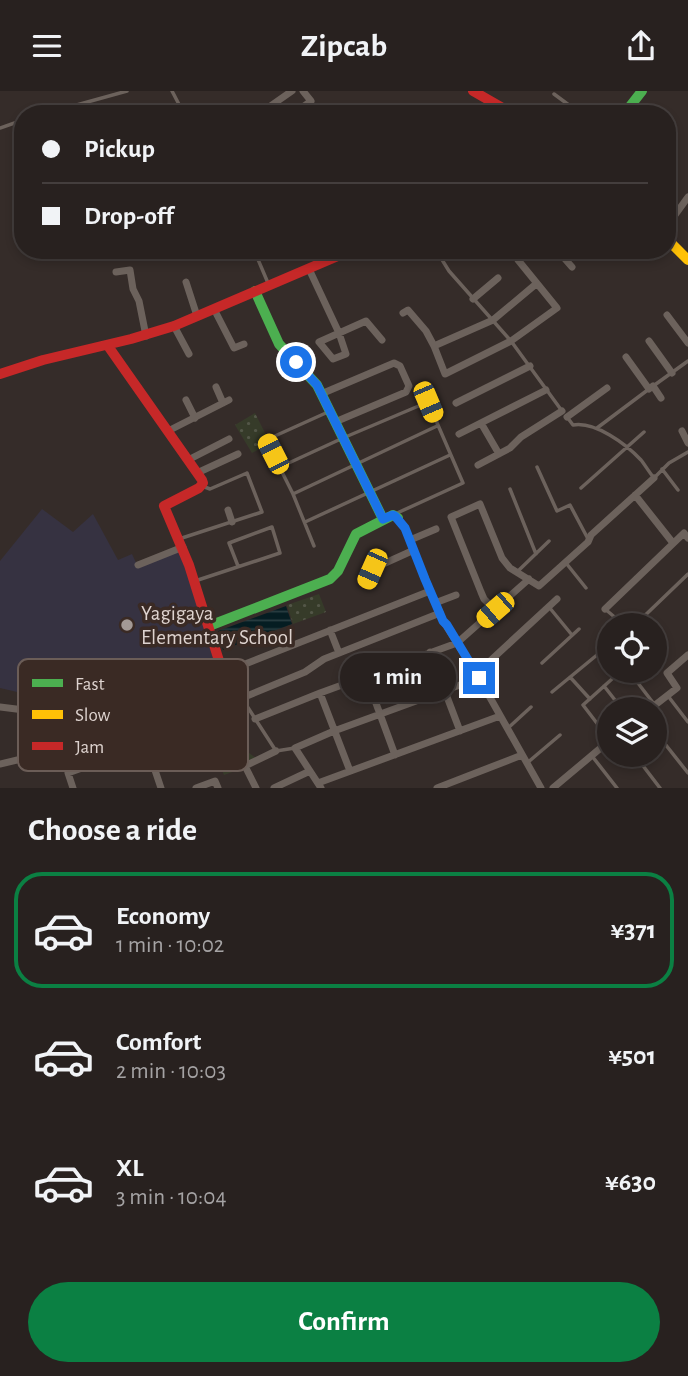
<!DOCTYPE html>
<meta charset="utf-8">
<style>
body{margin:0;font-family:"Alegreya Sans",sans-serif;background:#342e2c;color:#f1f3f6;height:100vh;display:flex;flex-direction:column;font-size:26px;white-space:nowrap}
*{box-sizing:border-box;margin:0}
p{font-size:23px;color:#a5a3a4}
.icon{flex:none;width:38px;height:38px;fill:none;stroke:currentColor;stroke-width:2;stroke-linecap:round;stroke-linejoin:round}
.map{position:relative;height:697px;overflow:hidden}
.side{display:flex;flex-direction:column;background:#28211f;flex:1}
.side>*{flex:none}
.top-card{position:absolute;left:14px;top:14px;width:662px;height:154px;border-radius:28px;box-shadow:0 4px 10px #0003,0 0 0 2px #443e3d;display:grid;align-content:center;height:154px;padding:0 28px;background:#28211f}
.fabs{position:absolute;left:597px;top:522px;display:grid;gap:14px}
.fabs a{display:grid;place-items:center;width:70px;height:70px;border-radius:50%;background:#28211f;box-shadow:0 4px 10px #0003,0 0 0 2px #443e3d;font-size:35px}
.end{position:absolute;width:32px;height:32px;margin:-16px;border:9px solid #1a73e8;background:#fff;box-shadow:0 0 0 4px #fff}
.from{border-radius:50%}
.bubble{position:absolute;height:49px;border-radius:24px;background:#28211f;box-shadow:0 4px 10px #0003,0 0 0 2px #443e3d;font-size:23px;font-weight:700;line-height:49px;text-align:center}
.car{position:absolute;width:21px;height:42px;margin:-21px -10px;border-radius:9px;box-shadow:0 0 5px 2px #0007;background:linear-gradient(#f5c518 24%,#345 0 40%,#f5c518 0 76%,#345 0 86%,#f5c518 0)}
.top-card b{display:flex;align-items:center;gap:24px;height:66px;font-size:26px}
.top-card b+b{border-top:2px solid #443e3d}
.top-card i{width:18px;height:18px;background:#f1f3f6}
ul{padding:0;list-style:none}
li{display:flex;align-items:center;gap:21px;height:116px;margin:0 14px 10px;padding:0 14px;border:4px solid transparent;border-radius:28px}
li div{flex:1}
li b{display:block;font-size:26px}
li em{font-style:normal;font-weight:700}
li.selected{border-color:#0b8043}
li>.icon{width:63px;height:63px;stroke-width:1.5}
h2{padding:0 28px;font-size:32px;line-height:84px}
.cta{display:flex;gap:14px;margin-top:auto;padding:14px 28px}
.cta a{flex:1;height:80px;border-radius:42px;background:#0b8043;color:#fff;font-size:28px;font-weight:700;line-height:80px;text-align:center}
header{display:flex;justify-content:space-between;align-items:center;height:91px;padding:0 28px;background:#28211f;font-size:32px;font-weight:700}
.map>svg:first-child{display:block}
.education{fill:#363241}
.forest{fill:url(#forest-firs)}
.park{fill:url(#park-dots)}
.water{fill:url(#water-rules)}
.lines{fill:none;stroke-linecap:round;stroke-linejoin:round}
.lane{stroke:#6c625c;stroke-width:3.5}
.street{stroke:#6c625c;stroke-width:7}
.fast{stroke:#4caf50;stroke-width:10}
.slow{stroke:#ffc107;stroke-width:10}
.jam{stroke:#c62828;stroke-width:10}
.route{stroke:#1a73e8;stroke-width:9}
.poi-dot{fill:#a39995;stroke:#3a2a24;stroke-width:2.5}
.labels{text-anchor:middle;stroke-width:7;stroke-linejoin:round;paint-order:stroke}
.poi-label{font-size:21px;fill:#ded3cf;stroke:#3a2a24;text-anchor:start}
.key{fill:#3a2a24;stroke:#6b5d57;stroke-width:2}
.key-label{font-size:19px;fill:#ded3cf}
</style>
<header><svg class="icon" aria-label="menu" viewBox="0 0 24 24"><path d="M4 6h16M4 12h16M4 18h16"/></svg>Zipcab<svg class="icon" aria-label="share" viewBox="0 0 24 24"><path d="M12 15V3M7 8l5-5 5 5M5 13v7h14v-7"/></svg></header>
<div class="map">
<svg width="688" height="697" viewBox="0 0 688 697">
<defs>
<pattern id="forest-firs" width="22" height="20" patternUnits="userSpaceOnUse" patternTransform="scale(1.75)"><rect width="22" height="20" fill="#363b29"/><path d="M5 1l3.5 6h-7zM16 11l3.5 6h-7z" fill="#535647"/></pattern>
<pattern id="park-dots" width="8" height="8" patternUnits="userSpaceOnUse" patternTransform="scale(1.75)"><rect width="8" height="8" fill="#363b29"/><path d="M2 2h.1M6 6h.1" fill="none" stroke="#535647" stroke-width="1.8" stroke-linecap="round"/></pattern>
<pattern id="water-rules" width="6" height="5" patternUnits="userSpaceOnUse" patternTransform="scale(1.75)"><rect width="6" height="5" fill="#051d22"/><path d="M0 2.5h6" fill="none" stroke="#293d41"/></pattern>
</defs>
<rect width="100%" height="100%" fill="#352c29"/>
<path class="education" d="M42 418 73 441 93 423 118 469 132 463 138 476 179 460 197 504 213 567 210 571 113 611 106 598 30 604 0 597V470Z"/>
<path class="forest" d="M201 622 228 639 235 652 256 667 243 677 224 684Z"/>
<path class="park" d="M255 322 266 344 261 347 265 355 252 362 235 334Z
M319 503 326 521 293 533 287 514Z"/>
<path class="water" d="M286 515 292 533 223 559 218 540Z"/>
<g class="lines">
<path class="lane" d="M172 0 184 23
M554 3 581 23
M44 23 127 0
M0 37 23 29
M254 159 268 192
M436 159 449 180 511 250 562 320
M567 326 573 334C595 330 626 353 641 369 645 374 649 381 654 387L669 372 688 361
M597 337 649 298 688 270
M280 376 343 347 428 311 463 392 395 423
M537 376 557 420 570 414 587 446
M662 378 678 399
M581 397 644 341
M510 398 536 463
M293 403 437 335
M305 431 450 364
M182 447 262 421 247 382 210 398 202 395
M314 455 293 403 266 349 328 321
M566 472 586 497
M517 481 549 450
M198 489 280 462 272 436 229 452 238 475
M549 516 572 544
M605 518 624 534
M635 534 688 483
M542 572 579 538
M628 579 654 613
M225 581 276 660 295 657
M570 586 590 608
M604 595 622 618
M552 601 603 559 609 561
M668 605 688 631
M507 638 531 616
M654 639 688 682
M609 648 583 614 622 579
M634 663 660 697
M592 665 617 697
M527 672 560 644"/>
<path class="street" d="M259 23 292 0
M293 23 311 10 303 0
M667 135 688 106
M572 176 565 168 574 159
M309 178 339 242 346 263 333 268 319 251 366 230 382 249
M116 181 130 179 133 198 139 210 146 245
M186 191 197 225
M473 208 498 187
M214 218 234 257 244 253
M403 222 408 219 426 240 434 255 445 283 511 250 557 217 518 169
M667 224 688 252
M174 235 189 263
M649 250 672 282
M434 255 493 229 536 193
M626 266 649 298
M653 295 661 307
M216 296 223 312
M321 303 394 272 400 275 409 295 406 301 335 331
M186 309 195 327
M456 312 530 275
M567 326 607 297
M481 332 499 363
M168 340 229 309
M682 340 688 352
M459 343 546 299
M188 369 229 348
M478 374 510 357 521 346 562 320
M197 382 238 363
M635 404 673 452
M228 419 232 431
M398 427 405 437 425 488 443 530 479 587 541 697
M410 449 436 438
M138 474 183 456
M365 493 372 478 414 459
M435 512 456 504
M605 518 684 442 688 447
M495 519 484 508 481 501 451 426 480 413 502 467 510 477 539 495 588 451 591 444 654 387
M330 539 339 562
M430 561 460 640
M225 581 430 500
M476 583 557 508
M366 585 395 664
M320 602 350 680
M242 607 305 581 324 568 440 522
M132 611 161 697
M0 616 32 620 54 646
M650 618 677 597 667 582 688 564
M255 628 320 602 457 552 529 488
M0 673 30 666 54 646 68 637 220 573
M318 692 500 625
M73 697 68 682 146 654
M196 697 215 690 218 697
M256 697 245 675 276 660
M274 697 310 680
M321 697 295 657 334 640 479 587
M437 697 522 664
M553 697 609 650"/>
<path class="fast" d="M624 23 642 0
M255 200 279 253 317 294 383 428
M209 535 330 488 338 480 356 443 393 424 398 427"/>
<path class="slow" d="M667 148 688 169"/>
<path class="jam" d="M473 0 513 23
M108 255 202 389 203 392 199 397 164 415 189 474 220 573
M0 283 43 269 131 248 174 235 352 159"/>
</g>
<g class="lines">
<path class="route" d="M296 271 317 294 383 428 393 424 395 425 405 437 425 488 443 530 447 534 479 587"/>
</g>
<circle class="poi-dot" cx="127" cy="534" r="7"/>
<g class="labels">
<g class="poi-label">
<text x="141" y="529">Yagigaya<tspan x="141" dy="24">Elementary School</tspan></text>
</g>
</g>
<rect x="18" y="568" width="230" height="112" rx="10" class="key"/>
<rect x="32" y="588" width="31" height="8" fill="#4caf50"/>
<rect x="32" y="619" width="31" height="9" fill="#ffc107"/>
<rect x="32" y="651" width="31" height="8" fill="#c62828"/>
<g class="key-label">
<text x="75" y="599">Fast</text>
<text x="75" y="630">Slow</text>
<text x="75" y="662">Jam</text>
</g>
</svg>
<div class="fabs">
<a><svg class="icon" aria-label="locate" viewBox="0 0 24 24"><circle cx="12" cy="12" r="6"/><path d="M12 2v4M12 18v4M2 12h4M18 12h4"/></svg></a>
<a><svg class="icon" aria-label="layers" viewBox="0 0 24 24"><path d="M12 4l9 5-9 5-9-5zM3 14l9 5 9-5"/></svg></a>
</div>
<i class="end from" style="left:296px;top:271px"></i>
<i class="end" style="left:479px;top:587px"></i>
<div class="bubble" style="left:340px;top:562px;width:116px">1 min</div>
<i class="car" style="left:428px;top:311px;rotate:157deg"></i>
<i class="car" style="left:273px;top:363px;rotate:333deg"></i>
<i class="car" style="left:372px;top:478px;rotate:204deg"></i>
<i class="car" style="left:495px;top:519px;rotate:229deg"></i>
<div class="top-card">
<b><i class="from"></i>Pickup</b>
<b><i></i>Drop-off</b>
</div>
</div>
<section class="side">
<h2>Choose a ride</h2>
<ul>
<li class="selected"><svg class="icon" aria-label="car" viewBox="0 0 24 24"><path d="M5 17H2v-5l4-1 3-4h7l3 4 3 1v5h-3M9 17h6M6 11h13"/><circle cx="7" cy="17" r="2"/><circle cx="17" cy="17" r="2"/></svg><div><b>Economy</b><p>1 min · 10:02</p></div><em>¥371</em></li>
<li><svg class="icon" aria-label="car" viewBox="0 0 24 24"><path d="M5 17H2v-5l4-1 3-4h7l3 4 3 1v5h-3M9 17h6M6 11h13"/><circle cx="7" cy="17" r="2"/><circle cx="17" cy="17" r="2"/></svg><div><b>Comfort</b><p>2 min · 10:03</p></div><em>¥501</em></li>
<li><svg class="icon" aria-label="car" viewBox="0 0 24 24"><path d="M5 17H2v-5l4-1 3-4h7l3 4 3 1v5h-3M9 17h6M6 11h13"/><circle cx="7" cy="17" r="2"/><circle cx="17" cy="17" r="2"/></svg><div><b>XL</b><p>3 min · 10:04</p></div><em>¥630</em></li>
</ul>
<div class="cta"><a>Confirm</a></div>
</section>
